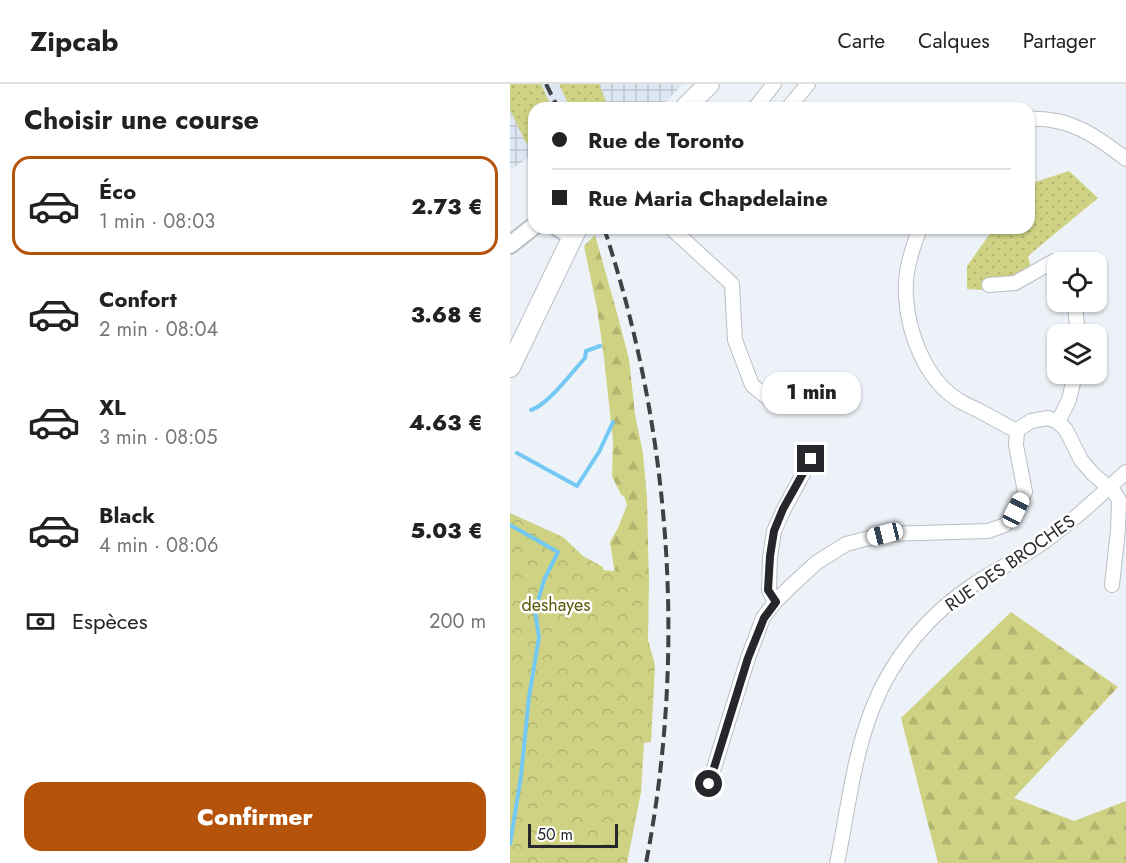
<!DOCTYPE html>
<html lang="fr">
<meta charset="utf-8">
<style>
body{margin:0;font-family:Jost,sans-serif;background:#f6f6f6;color:#222;height:100vh;display:flex;flex-direction:column;font-size:22px;white-space:nowrap}
*{box-sizing:border-box;margin:0}
p{font-size:20px;color:#767676}
.icon{flex:none;width:33px;height:33px;fill:none;stroke:currentColor;stroke-width:2;stroke-linecap:round;stroke-linejoin:round}
.map{position:relative;flex:1;overflow:hidden}
.details{display:flex;flex-direction:column;background:#fff;width:510px}
.details>*{flex:none}
.guide{position:absolute;left:18px;top:18px;width:507px;height:132px;border-radius:18px;box-shadow:0 2px 4px #0004;display:grid;align-content:center;height:132px;padding:0 24px;background:#fff}
.controls{position:absolute;left:537px;top:168px;display:grid;gap:12px}
.controls a{display:grid;place-items:center;width:60px;height:60px;border-radius:12px;background:#fff;box-shadow:0 2px 4px #0004;font-size:30px}
.scale{position:absolute;left:18px;bottom:15px;width:90px;box-sizing:border-box;padding-left:6px;border:3px solid #26272a;border-top:0;font-size:16px;line-height:21px;white-space:nowrap;color:#26272a;-webkit-text-stroke:4px #fff;paint-order:stroke}
.end{position:absolute;width:27px;height:27px;margin:-14px;border:8px solid #26272a;background:#fff;box-shadow:0 0 0 3px #fff}
.from{border-radius:50%}
.bubble{position:absolute;height:42px;border-radius:18px;background:#fff;box-shadow:0 2px 4px #0004;font-size:20px;font-weight:800;line-height:42px;text-align:center}
.car{position:absolute;width:18px;height:36px;margin:-18px -9px;border-radius:8px;box-shadow:0 0 4px 2px #0007;background:linear-gradient(#fff 24%,#345 0 40%,#fff 0 76%,#345 0 86%,#fff 0)}
.guide b{display:flex;align-items:center;gap:21px;height:57px;font-size:22px}
.guide b+b{border-top:2px solid #e0e0e0}
.guide i{width:15px;height:15px;background:#222}
ul{padding:0;list-style:none}
li{display:flex;align-items:center;gap:18px;height:99px;margin:0 12px 9px;padding:0 12px;border:3px solid transparent;border-radius:18px}
li div{flex:1}
li b{display:block;font-size:22px}
li em{font-style:normal;font-weight:800}
li.current{border-color:#b45309}
li>.icon{width:54px;height:54px;stroke-width:1.5}
h2{padding:0 24px;font-size:27px;line-height:72px}
.pay{display:flex;align-items:center;gap:15px;height:66px;padding:0 24px;font-size:22px}
.pay p{margin-inline-start:auto}
.cta{display:flex;gap:12px;margin-top:auto;padding:12px 24px}
.cta a{flex:1;height:69px;border-radius:18px;background:#b45309;color:#fff;font-size:24px;font-weight:800;line-height:69px;text-align:center}
header{display:flex;align-items:center;gap:36px;box-sizing:border-box;height:84px;padding:0 30px;background:#fff;border-bottom:2px solid #e0e0e0}
header strong{font-size:28px}
nav{display:flex;gap:33px;margin-inline-start:auto;font-size:21px}
main{display:flex;flex:1;min-height:0}
.map>svg:first-child{display:block}
.built{fill:#dde7f3}
.industrial{fill:url(#industrial-grid)}
.grass{fill:url(#grass-dots)}
.forest{fill:url(#forest-firs)}
.park{fill:url(#park-crowns)}
.lines{fill:none;stroke-linecap:round;stroke-linejoin:round}
.stream{stroke:#73c9f3;stroke-width:4}
.minor-casing{stroke:#b9bec4;stroke-width:16}
.tertiary-casing{stroke:#b9bec4;stroke-width:20}
.secondary-casing{stroke:#b9bec4;stroke-width:22}
.minor{stroke:#fff;stroke-width:14}
.tertiary{stroke:#fff;stroke-width:16}
.secondary{stroke:#fff;stroke-width:20}
.rail{stroke:#3f4144;stroke-width:4;stroke-dasharray:12 6;stroke-linecap:butt}
.route{stroke:#26272a;stroke-width:8}
.labels{text-anchor:middle;stroke-width:5;stroke-linejoin:round;paint-order:stroke}
.street-label{font-size:18px;fill:#26272a;stroke:#fff}
.park-label{font-size:18px;fill:#595b0a;stroke:#fff}
</style>
<header>
<strong>Zipcab</strong>
<nav><a>Carte</a><a>Calques</a><a>Partager</a></nav>
</header>
<main>
<section class="details">
<h2>Choisir une course</h2>
<ul>
<li class="current"><svg class="icon" aria-label="car" viewBox="0 0 24 24"><path d="M5 17H2v-5l4-1 3-4h7l3 4 3 1v5h-3M9 17h6M6 11h13"/><circle cx="7" cy="17" r="2"/><circle cx="17" cy="17" r="2"/></svg><div><b>Éco</b><p>1 min · 08:03</p></div><em>2.73 €</em></li>
<li><svg class="icon" aria-label="car" viewBox="0 0 24 24"><path d="M5 17H2v-5l4-1 3-4h7l3 4 3 1v5h-3M9 17h6M6 11h13"/><circle cx="7" cy="17" r="2"/><circle cx="17" cy="17" r="2"/></svg><div><b>Confort</b><p>2 min · 08:04</p></div><em>3.68 €</em></li>
<li><svg class="icon" aria-label="car" viewBox="0 0 24 24"><path d="M5 17H2v-5l4-1 3-4h7l3 4 3 1v5h-3M9 17h6M6 11h13"/><circle cx="7" cy="17" r="2"/><circle cx="17" cy="17" r="2"/></svg><div><b>XL</b><p>3 min · 08:05</p></div><em>4.63 €</em></li>
<li><svg class="icon" aria-label="car" viewBox="0 0 24 24"><path d="M5 17H2v-5l4-1 3-4h7l3 4 3 1v5h-3M9 17h6M6 11h13"/><circle cx="7" cy="17" r="2"/><circle cx="17" cy="17" r="2"/></svg><div><b>Black</b><p>4 min · 08:06</p></div><em>5.03 €</em></li>
</ul>
<div class="pay"><svg class="icon" aria-label="cash" viewBox="0 0 24 24"><path d="M3 7h18v10H3z"/><circle cx="12" cy="12" r="2"/></svg>Espèces<p>200 m</p></div>
<div class="cta"><a>Confirmer</a></div>
</section>
<div class="map">
<svg width="616" height="779" viewBox="0 0 616 779">
<defs>
<pattern id="industrial-grid" width="8" height="8" patternUnits="userSpaceOnUse" patternTransform="scale(1.5)"><rect width="8" height="8" fill="#dde7f3"/><path d="M0 4h8M4 0v8" fill="none" stroke="#bec6d0"/></pattern>
<pattern id="grass-dots" width="8" height="8" patternUnits="userSpaceOnUse" patternTransform="scale(1.5)"><rect width="8" height="8" fill="#cfd282"/><path d="M2 2h.1M6 6h.1" fill="none" stroke="#b2b470" stroke-width="1.8" stroke-linecap="round"/></pattern>
<pattern id="forest-firs" width="22" height="20" patternUnits="userSpaceOnUse" patternTransform="scale(1.5)"><rect width="22" height="20" fill="#cfd282"/><path d="M5 1l3.5 6h-7zM16 11l3.5 6h-7z" fill="#b2b470"/></pattern>
<pattern id="park-crowns" width="20" height="18" patternUnits="userSpaceOnUse" patternTransform="scale(1.5)"><rect width="20" height="18" fill="#cfd282"/><path d="M2 6a3 3 0 1 1 6 0M12 15a3 3 0 1 1 6 0" fill="none" stroke="#b2b470"/></pattern>
</defs>
<rect width="100%" height="100%" fill="#edf2f8"/>
<path class="built" d="M31 0H49L60 24H42Z"/>
<path class="industrial" d="M0 0H31L42 24H24V70L0 86Z
M49 0H173L150 24H60Z"/>
<path class="grass" d="M0 0H31L42 24H24V68L15 57 0 26Z
M49 0H89L99 24H60Z
M559 87 588 114 518 172 521 184 499 195 476 197 473 206 457 205V182L484 144H519V100Z"/>
<path class="forest" d="M85 151 107 229 119 275 125 330 133 370 137 413 139 503 105 490 100 458 108 444 117 421 114 412 111 411 102 392 103 357 94 274 87 224 74 162Z
M501 528 608 603 504 714 564 737 616 717V779H428L391 634Z"/>
<path class="park" d="M0 429 53 453 73 472 93 483V486L139 490 138 556 145 581 141 658 134 659 131 708 117 779H0Z"/>
<g class="lines">
<path class="stream" d="M21 326C38 321 62 288 75 274L76 267 90 262
M7 369 67 402 89 368 103 338
M0 441 48 468 34 496 25 527 29 553 19 613 11 692 0 760"/>
<defs>
<path id="minor" d="M245 24 264 0
M278 24 298 0
M519 35C559 33 585 51 616 75
M161 144 222 200 225 256 242 301 258 314
M410 144C402 165 394 189 396 212 398 249 415 295 448 316 454 320 462 323 468 326 479 332 490 338 501 344L507 346
M479 201 505 199 544 177 548 184
M562 218 565 223 568 250
M548 338 559 316 565 290
M507 346 521 337 538 334 548 338 556 346 571 376 583 390 604 408 609 416 608 446 602 501
M265 518 259 506 260 473 264 447 274 425 301 375
M199 700 238 574 253 534 265 518 280 503 306 479 336 460 375 450 478 447 495 441 506 427 515 408 506 361 507 346
M327 779C338 727 343 673 363 623 383 572 420 529 466 499 485 486 506 477 525 464 558 442 586 415 616 388"/>
<path id="tertiary" d="M48 144 63 152
M0 161 24 142"/>
<path id="secondary" d="M175 24 199 0
M0 283 67 144"/>
</defs>
<use href="#minor" class="minor-casing"/>
<use href="#tertiary" class="tertiary-casing"/>
<use href="#secondary" class="secondary-casing"/>
<use href="#minor" class="minor"/>
<use href="#tertiary" class="tertiary"/>
<use href="#secondary" class="secondary"/>
<path class="rail" d="M36 0 48 24
M94 144C161 347 177 569 136 779"/>
</g>
<g class="lines">
<path class="route" d="M199 700 238 574 254 534 266 518 258 506 260 472 264 447 273 425 301 375"/>
</g>
<g class="labels">
<g class="street-label">
<text transform="translate(500 479) rotate(-35)" y="6">RUE DES BROCHES</text>
</g>
<g class="park-label">
<text x="46" y="527">deshayes</text>
</g>
</g>
</svg>
<div class="controls">
<a><svg class="icon" aria-label="locate" viewBox="0 0 24 24"><circle cx="12" cy="12" r="6"/><path d="M12 2v4M12 18v4M2 12h4M18 12h4"/></svg></a>
<a><svg class="icon" aria-label="layers" viewBox="0 0 24 24"><path d="M12 4l9 5-9 5-9-5zM3 14l9 5 9-5"/></svg></a>
</div>
<div class="scale">50 m</div>
<i class="end from" style="left:199px;top:700px"></i>
<i class="end" style="left:301px;top:375px"></i>
<div class="bubble" style="left:252px;top:288px;width:99px">1 min</div>
<i class="car" style="left:506px;top:426px;rotate:26deg"></i>
<i class="car" style="left:375px;top:450px;rotate:256deg"></i>
<div class="guide">
<b><i class="from"></i>Rue de Toronto</b>
<b><i></i>Rue Maria Chapdelaine</b>
</div>
</div>
</main>
